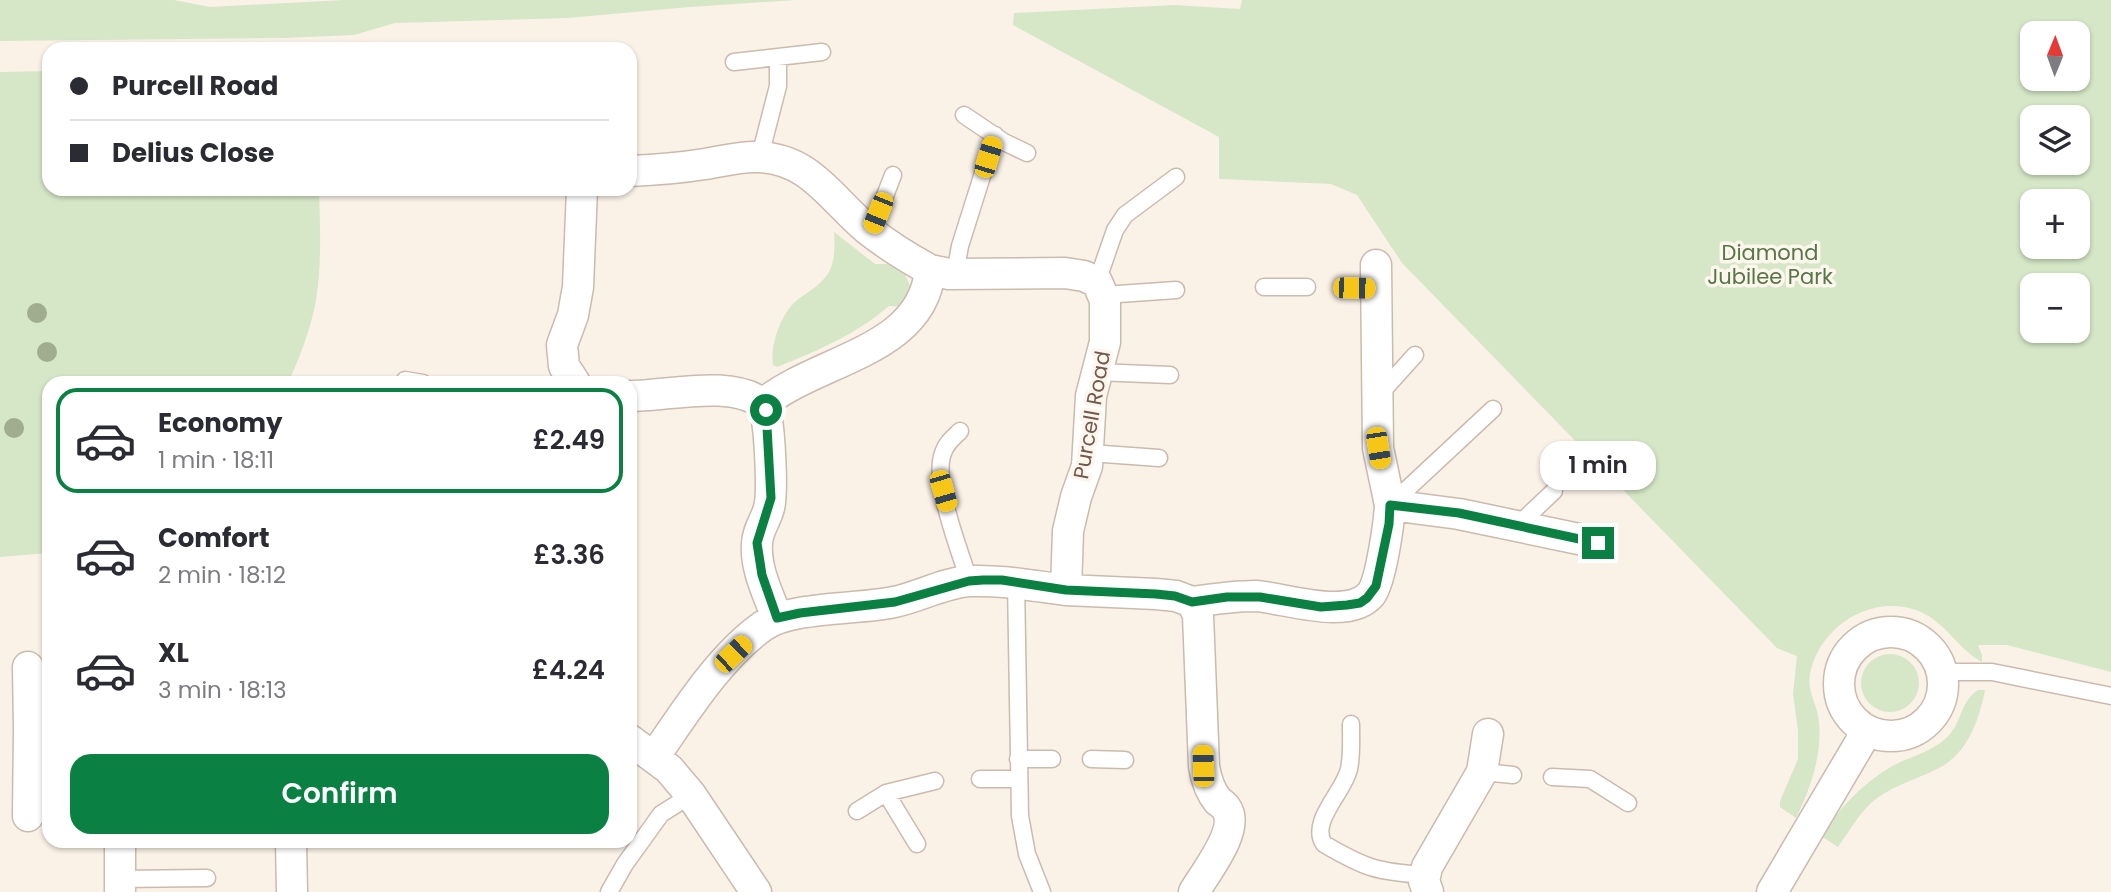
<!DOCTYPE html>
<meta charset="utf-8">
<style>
body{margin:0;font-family:Poppins,sans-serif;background:#f7f7f7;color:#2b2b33;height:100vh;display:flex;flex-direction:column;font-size:26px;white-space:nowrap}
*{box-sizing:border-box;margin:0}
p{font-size:23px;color:#7c7c81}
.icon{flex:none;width:38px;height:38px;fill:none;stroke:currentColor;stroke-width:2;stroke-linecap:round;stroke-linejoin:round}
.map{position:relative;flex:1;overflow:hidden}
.drawer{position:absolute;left:42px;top:376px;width:595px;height:472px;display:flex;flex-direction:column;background:#fff;border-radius:21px;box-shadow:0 2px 5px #0004}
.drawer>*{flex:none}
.top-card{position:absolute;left:42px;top:42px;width:595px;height:154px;border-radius:21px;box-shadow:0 2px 5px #0004;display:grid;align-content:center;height:154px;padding:0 28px;background:#fff}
.needle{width:46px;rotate:1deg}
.tools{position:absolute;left:2020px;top:21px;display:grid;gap:14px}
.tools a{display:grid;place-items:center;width:70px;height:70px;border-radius:14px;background:#fff;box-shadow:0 2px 5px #0004;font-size:35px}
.end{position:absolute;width:32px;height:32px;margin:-16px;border:9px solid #0b8043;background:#fff;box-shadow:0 0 0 4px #fff}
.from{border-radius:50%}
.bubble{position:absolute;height:49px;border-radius:21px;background:#fff;box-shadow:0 2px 5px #0004;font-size:23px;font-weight:600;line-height:49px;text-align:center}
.car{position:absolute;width:21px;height:42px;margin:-21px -10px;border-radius:9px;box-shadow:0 0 5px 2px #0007;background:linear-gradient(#f5c518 24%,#345 0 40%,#f5c518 0 76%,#345 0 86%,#f5c518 0)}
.top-card b{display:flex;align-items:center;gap:24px;height:66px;font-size:26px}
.top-card b+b{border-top:2px solid #e1e1e2}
.top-card i{width:18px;height:18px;background:#2b2b33}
ul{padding:12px 0 0;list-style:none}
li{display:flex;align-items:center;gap:21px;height:105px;margin:0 14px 10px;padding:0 14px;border:4px solid transparent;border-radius:21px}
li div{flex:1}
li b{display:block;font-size:26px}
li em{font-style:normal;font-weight:600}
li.selected{border-color:#0b8043}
li>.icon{width:63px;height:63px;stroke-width:1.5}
.cta{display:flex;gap:14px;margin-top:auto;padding:14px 28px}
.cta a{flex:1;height:80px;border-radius:21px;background:#0b8043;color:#fff;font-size:28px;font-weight:600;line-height:80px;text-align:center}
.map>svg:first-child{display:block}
.green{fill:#d5e7c7;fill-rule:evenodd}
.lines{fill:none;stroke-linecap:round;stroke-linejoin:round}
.service-casing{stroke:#cbbaae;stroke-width:19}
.minor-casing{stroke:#cbbaae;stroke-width:33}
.service{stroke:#fff;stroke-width:16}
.minor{stroke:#fff;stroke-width:30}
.tree{fill:#a0ae8f}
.route{stroke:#0b8043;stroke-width:9}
.labels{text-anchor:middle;stroke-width:7;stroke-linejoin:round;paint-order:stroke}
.park-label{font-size:21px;fill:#567747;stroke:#fdf6ed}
.street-label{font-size:21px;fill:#72594e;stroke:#fdf6ed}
</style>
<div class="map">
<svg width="2111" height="892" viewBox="0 0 2111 892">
<rect width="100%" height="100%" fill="#faf2e7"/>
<path class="green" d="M0 0H174L210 7 344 0H796L690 7 568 18 395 23 354 35 284 38 0 41Z
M1242 0H2111V672L2007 645H1978L1982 655V662C1955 647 1946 621 1916 610 1870 594 1819 627 1810 674 1807 689 1815 701 1818 715 1824 750 1811 788 1796 818L1780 807V801L1798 759V731L1793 694 1797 656 1777 648 1402 263 1357 195 1331 184 1219 179V137L1013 25 1014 13 1174 5 1240 9ZM2032 33H2077V79H2032ZM2032 117H2077V163H2032ZM2032 201H2077V247H2032ZM2032 285H2077V331H2032Z
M49 71V189H319C320 225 322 263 316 300 311 328 300 357 288 383H49V553L0 557V72Z
M834 232 875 264H894L904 272 910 286 904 307 889 306C857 334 817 351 777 367L773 365C770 344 781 314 797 300 809 291 823 284 830 270 835 259 835 245 834 232Z
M1861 683a29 29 0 1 1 58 0a29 29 0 1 1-58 0Z
M1978 690H1985C1979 720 1968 753 1939 768 1916 780 1892 785 1871 803 1858 815 1849 832 1838 847L1821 836C1839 809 1861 785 1889 768 1909 756 1933 753 1950 734 1962 720 1961 701 1978 690Z"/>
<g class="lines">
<defs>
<path id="service" d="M734 62 822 52
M964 115 1004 142 1027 153
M760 156 778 86V58
M871 232 893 175
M955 274 960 246 995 135
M1097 282 1115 230 1125 215 1176 177
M1264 287H1307
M1354 288 1376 289
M1104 295 1176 290
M1097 372 1170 375
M405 380 423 383
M1379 395 1415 355
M960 431C953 438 946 443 943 453 932 483 960 550 969 581
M1090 453 1159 458
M1390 505 1493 409
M1517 526 1554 491
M1016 582 1020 816 1027 854 1042 892
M1943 672H1992L2111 696
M1351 724C1351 739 1352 755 1349 769 1344 792 1309 822 1324 844 1365 868 1377 872 1425 875
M1018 759H1052
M1091 759 1125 760
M1482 772 1513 775
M1552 777 1590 779 1628 803
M980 779H1018
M886 793 917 844
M857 811 886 793 935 781
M120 879 207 878
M609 892 625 864 661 814 691 795"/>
<path id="minor" d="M630 171C655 170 680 168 705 164 723 161 741 156 758 157 810 158 832 200 867 229 887 245 908 258 930 270 923 352 817 359 763 404
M1376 265 1378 448 1390 505
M930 270 949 274 1065 273 1084 276 1097 282 1105 300V342L1091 396 1087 466 1076 497 1068 531 1066 590 1156 594 1176 596 1192 602
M575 383 564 366 562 345 573 315 578 287 582 189
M630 396C669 396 731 379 763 404 770 417 773 493 769 508 766 520 757 531 757 544 755 569 769 596 777 618
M1192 602C1213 599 1235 596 1256 596 1285 598 1349 621 1371 594 1381 581 1389 523 1390 505L1459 514 1598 543
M1192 602 1198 615 1204 766C1206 779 1209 790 1218 801 1221 803 1224 805 1226 808 1241 829 1205 873 1194 892
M1839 684a52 52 0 1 1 104 0a52 52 0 1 1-104 0Z
M28 667 29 729
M630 740 669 769 691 795 756 892
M654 757C684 714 719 657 763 626 792 606 857 610 894 602 919 597 945 582 971 581 1004 580 1034 586 1066 590
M28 816 29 729H49
M120 842V892
M291 842 292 892
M1428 892 1424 881 1427 867 1482 772 1488 734
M1772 892 1867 731"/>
</defs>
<use href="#service" class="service-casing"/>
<use href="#minor" class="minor-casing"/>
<use href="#service" class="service"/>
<use href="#minor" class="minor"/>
</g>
<g class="tree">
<circle cx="37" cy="313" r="10"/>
<circle cx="47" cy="352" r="10"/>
<circle cx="14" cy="428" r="10"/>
</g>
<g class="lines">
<path class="route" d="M766 410 771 498 757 543 762 575 777 618 800 613 895 602 969 581 983 580H1002L1066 590 1156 594 1175 596 1192 602 1227 597H1260L1321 607 1347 605 1360 603 1367 598 1376 586 1389 524 1390 505 1459 513 1598 543"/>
</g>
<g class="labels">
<g class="park-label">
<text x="1770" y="260">Diamond<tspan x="1770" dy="24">Jubilee Park</tspan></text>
</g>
<g class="street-label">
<text transform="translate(1092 415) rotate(-80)" y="7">Purcell Road</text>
</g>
</g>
</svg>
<div class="tools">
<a><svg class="needle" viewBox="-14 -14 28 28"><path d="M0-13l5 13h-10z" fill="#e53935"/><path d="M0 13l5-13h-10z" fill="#7c7c81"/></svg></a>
<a><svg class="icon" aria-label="layers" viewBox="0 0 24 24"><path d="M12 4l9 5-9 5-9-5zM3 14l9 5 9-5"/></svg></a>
<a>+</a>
<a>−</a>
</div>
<i class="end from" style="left:766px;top:410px"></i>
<i class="end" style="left:1598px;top:543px"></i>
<div class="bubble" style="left:1540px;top:441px;width:116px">1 min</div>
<i class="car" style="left:988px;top:157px;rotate:17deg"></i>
<i class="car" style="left:878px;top:213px;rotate:202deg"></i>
<i class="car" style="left:1354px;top:288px;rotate:91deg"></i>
<i class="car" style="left:1378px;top:448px;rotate:171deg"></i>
<i class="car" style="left:943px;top:491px;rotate:164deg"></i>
<i class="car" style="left:733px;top:654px;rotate:46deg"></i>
<i class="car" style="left:1203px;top:766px;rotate:358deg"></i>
<div class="top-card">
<b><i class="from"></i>Purcell Road</b>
<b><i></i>Delius Close</b>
</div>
<section class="drawer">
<ul>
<li class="selected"><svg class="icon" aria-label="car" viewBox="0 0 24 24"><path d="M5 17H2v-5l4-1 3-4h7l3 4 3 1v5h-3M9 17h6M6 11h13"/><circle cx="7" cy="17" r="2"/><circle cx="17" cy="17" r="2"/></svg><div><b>Economy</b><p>1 min · 18:11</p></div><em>£2.49</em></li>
<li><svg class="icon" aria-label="car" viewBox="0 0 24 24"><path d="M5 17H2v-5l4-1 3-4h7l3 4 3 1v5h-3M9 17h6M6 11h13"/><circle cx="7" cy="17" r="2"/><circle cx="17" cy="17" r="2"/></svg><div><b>Comfort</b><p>2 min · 18:12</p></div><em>£3.36</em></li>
<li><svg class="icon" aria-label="car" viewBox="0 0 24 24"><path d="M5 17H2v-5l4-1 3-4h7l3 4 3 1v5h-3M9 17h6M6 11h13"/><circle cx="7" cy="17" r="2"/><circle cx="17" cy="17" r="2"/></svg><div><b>XL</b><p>3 min · 18:13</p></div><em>£4.24</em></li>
</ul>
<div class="cta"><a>Confirm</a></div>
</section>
</div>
